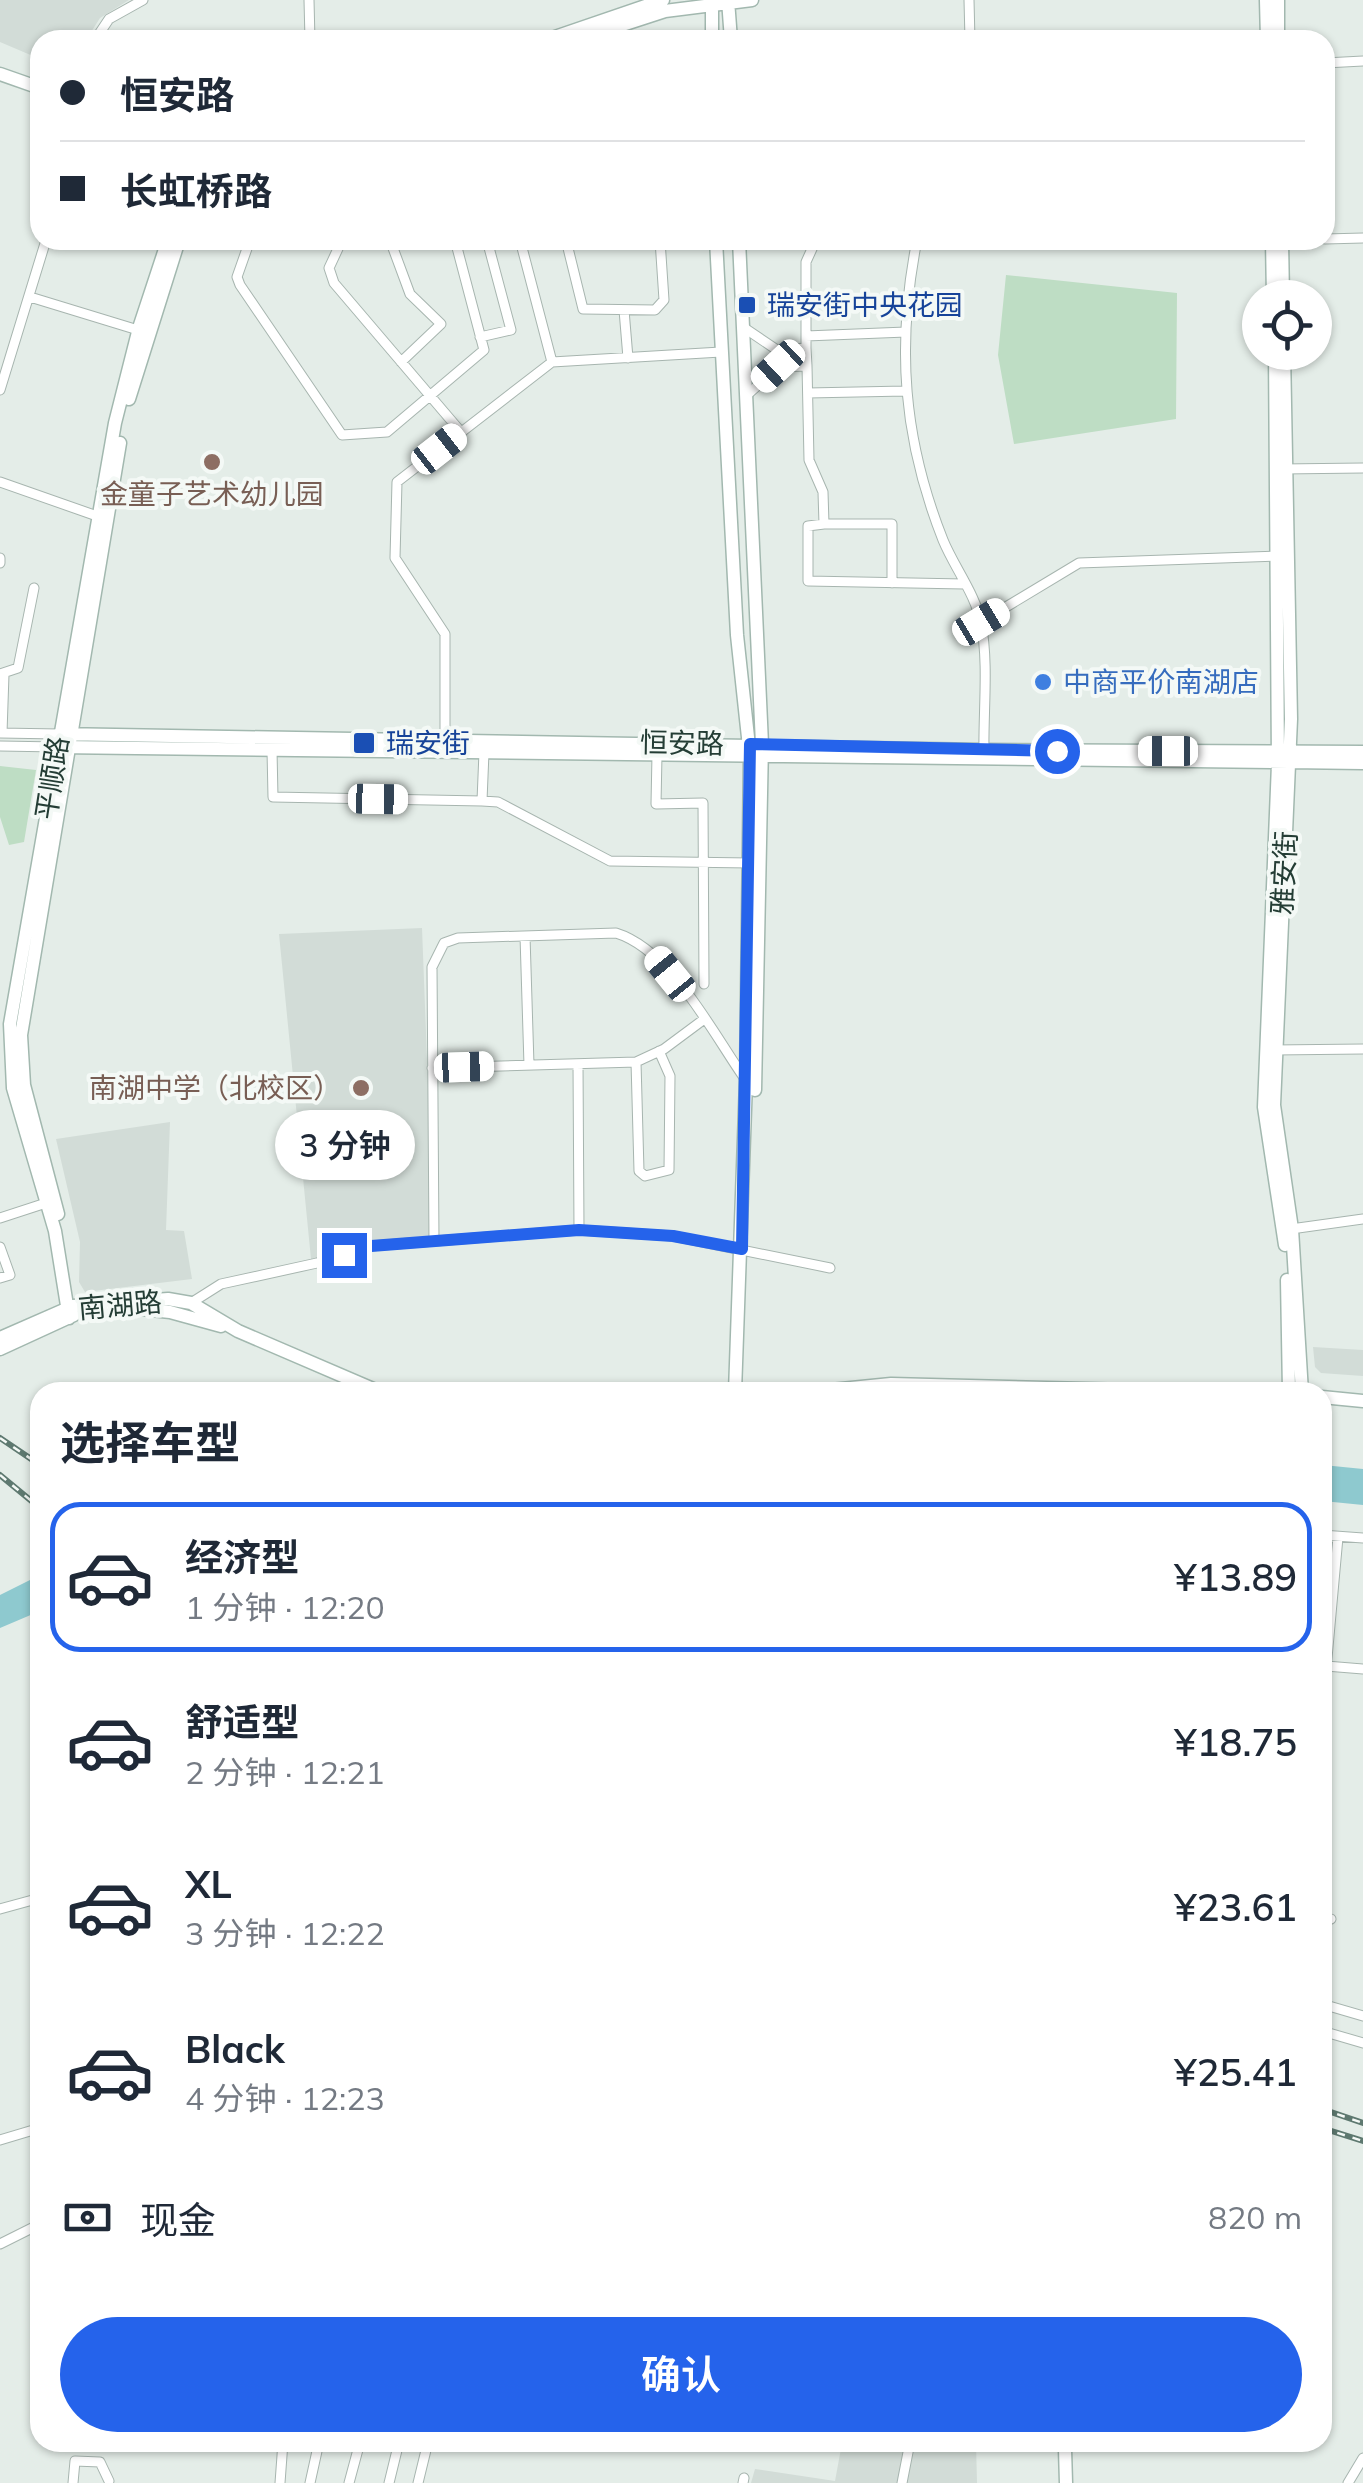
<!DOCTYPE html>
<html lang="zh">
<meta charset="utf-8">
<style>
body{margin:0;font-family:Mulish,"Noto Sans SC",sans-serif;background:#f6f6f7;color:#1f2937;height:100vh;display:flex;flex-direction:column;font-size:38px;white-space:nowrap}
*{box-sizing:border-box;margin:0}
p{font-size:32px;color:#747a83}
.icon{flex:none;width:55px;height:55px;fill:none;stroke:currentColor;stroke-width:2;stroke-linecap:round;stroke-linejoin:round}
.map{position:relative;flex:1;overflow:hidden}
.details{position:absolute;left:30px;top:1382px;width:1302px;height:1070px;display:flex;flex-direction:column;background:#fff;border-radius:30px;box-shadow:0 2px 8px #0004}
.details>*{flex:none}
.banner{position:absolute;left:30px;top:30px;width:1305px;height:220px;border-radius:30px;box-shadow:0 2px 8px #0004;display:grid;align-content:center;height:220px;padding:0 30px;background:#fff}
.fabs{position:absolute;left:1242px;top:280px;display:grid;gap:20px}
.fabs a{display:grid;place-items:center;width:90px;height:90px;border-radius:50%;background:#fff;box-shadow:0 2px 8px #0004;font-size:50px}
.end{position:absolute;width:45px;height:45px;margin:-22px;border:12px solid #2563eb;background:#fff;box-shadow:0 0 0 5px #fff}
.from{border-radius:50%}
.bubble{position:absolute;height:70px;border-radius:35px;background:#fff;box-shadow:0 2px 8px #0004;font-size:32px;font-weight:600;line-height:70px;text-align:center}
.car{position:absolute;width:30px;height:60px;margin:-30px -15px;border-radius:12px;box-shadow:0 0 8px 2px #0007;background:linear-gradient(#fff 24%,#345 0 40%,#fff 0 76%,#345 0 86%,#fff 0)}
.banner b{display:flex;align-items:center;gap:35px;height:95px;font-size:38px}
.banner b+b{border-top:2px solid #e0e1e3}
.banner i{width:25px;height:25px;background:#1f2937}
ul{padding:0;list-style:none}
li{display:flex;align-items:center;gap:30px;height:150px;margin:0 20px 15px;padding:0 10px;border:5px solid transparent;border-radius:30px}
li div{flex:1}
li b{display:block;font-size:38px}
li em{font-style:normal;font-weight:600}
li.selected{border-color:#2563eb}
li>.icon{width:90px;height:90px;stroke-width:1.5}
h2{padding:0 30px;font-size:45px;line-height:120px}
.pay{display:flex;align-items:center;gap:25px;height:110px;padding:0 30px;font-size:38px}
.pay p{margin-inline-start:auto}
.action{display:flex;gap:20px;margin-top:auto;padding:20px 30px}
.action a{flex:1;height:115px;border-radius:60px;background:#2563eb;color:#fff;font-size:40px;font-weight:600;line-height:115px;text-align:center}
.map>svg:first-child{display:block}
.built{fill:#d2dcd7}
.green{fill:#beddc4}
.water{fill:#8ec9cf}
.lines{fill:none;stroke-linecap:round;stroke-linejoin:round}
.street-casing{stroke:#a7b5af;stroke-width:11}
.secondary-casing{stroke:#a2b8af;stroke-width:15}
.street{stroke:#fff;stroke-width:9}
.secondary{stroke:#fff;stroke-width:12}
.rail-casing{stroke:#5e7970;stroke-width:6}
.rail{stroke:#f4f9f6;stroke-width:2.5;stroke-dasharray:8;stroke-linecap:butt}
.route{stroke:#2563eb;stroke-width:12}
.transit-dot{fill:#1a4fb4;stroke:#f4f9f6;stroke-width:4}
.education-dot{fill:#8d6e63;stroke:#f4f9f6;stroke-width:4}
.shop-dot{fill:#3f7fe0;stroke:#f4f9f6;stroke-width:4}
.labels{text-anchor:middle;stroke-width:8;stroke-linejoin:round;paint-order:stroke}
.transit-label{font-size:28px;fill:#164399;stroke:#f4f9f6;text-anchor:start}
.education-label{font-size:28px;fill:#785e54;stroke:#f4f9f6}
.shop-label{font-size:28px;fill:#366cbe;stroke:#f4f9f6;text-anchor:start}
.street-label{font-size:28px;fill:#243d35;stroke:#f4f9f6}
</style>
<div class="map">
<svg width="1363" height="2483" viewBox="0 0 1363 2483">
<rect width="100%" height="100%" fill="#e4ede8"/>
<path class="built" d="M0 0H129L100 18 86 40H40V59L0 42Z
M422 928 434 1241 371 1246 311 1259 279 934Z
M170 1122 166 1230 184 1231 192 1279 85 1292 79 1282 80 1242 56 1139Z
M1313 1347 1363 1350V1376L1321 1373 1315 1367Z
M842 2443H976L977 2483H751L755 2469 835 2481Z"/>
<path class="green" d="M1006 275 1177 293 1176 419 1014 444 998 355Z
M0 766 36 770 24 842 9 845 0 817Z"/>
<path class="water" d="M1323 1465 1363 1469V1505L1323 1501Z
M40 1575V1611L0 1628V1595Z"/>
<g class="lines">
<defs>
<path id="street" d="M309 0 310 40
M969 0 970 40
M95 40 109 19 143 0
M1325 63 1363 61
M1325 239 1363 238
M250 240 237 277 240 285 342 435 387 432 484 350 455 240
M342 240 329 268 334 283 461 432
M390 240 410 294 441 324 401 362
M520 240 552 362
M566 240 583 309 655 310 664 300 660 240
M917 240C896 346 903 439 943 540 954 567 976 595 981 623 989 664 983 712 984 754
M1280 241 1307 240
M30 297 138 330
M624 310 628 358
M743 327 777 350 778 367 746 396
M806 336 906 332
M480 337 511 330 487 240
M806 348V262L816 240
M777 350 806 348 807 366 778 367
M807 366 809 460 823 492 824 524 808 526V581L964 584
M0 390 46 240
M808 393 905 391
M1282 469 1363 468
M0 482 97 516
M824 524H892V583
M0 558V563
M981 622 1079 563 1276 556
M0 674 18 668 34 588
M0 733 59 734
M2 733 4 674
M445 743V634L395 558 397 482 552 362 721 352
M0 746 57 747
M272 750 273 797 482 801
M484 752 482 801 498 802 610 861 750 863
M657 755 656 804 703 803 704 984
M525 936 529 1065
M1274 1050 1363 1049
M636 1062 639 1171 645 1176 669 1170 670 1076 659 1051
M578 1064 579 1230
M432 1068 636 1062 664 1049 703 1020
M0 1218 46 1203
M1291 1229 1363 1219
M434 1241 432 967 444 943 458 938 616 933C671 950 712 1032 745 1079
M0 1247 10 1275 0 1278
M191 1303 221 1284 317 1263 371 1246 579 1230 673 1236 830 1268
M1322 1535 1363 1538
M1326 1666 1363 1669
M1322 1713 1338 1537
M0 1909 40 1898
M1322 1917 1331 1919
M1322 2004 1363 2016
M1322 2031 1363 2043
M0 2140 40 2128
M0 2244 40 2224
M495 2442 506 2445
M73 2483 75 2461 100 2462 109 2481
M280 2483 283 2442
M310 2483 319 2442
M349 2483 360 2442
M389 2483 399 2442
M418 2483 428 2442
M743 2483 744 2478
M902 2483 910 2442
M1348 2483 1363 2458"/>
<path id="secondary" d="M712 0V40
M728 0 731 40
M1266 0 1267 40
M546 40 663 0
M576 40 665 11 752 0
M1278 40V0
M0 74 40 88
M716 240 737 635 750 756 746 1081 735 1392
M739 240 762 744 755 1090
M1272 240 1273 298
M1282 240 1283 298
M1275 352 1278 764 1264 1107 1285 1245
M1284 352 1291 719 1274 1105 1292 1229 1302 1392
M129 399 179 240
M59 734 984 750 1363 752
M57 747 1363 763
M58 1214 24 1085 21 1035 120 443
M1287 1280 1289 1392
M123 1307 170 1312 221 1326
M69 1318 55 1231 13 1088 10 1024 115 423 139 328 168 240
M0 1338 73 1306 168 1299 191 1303 238 1331 380 1392
M0 1349 74 1315
M811 1392 891 1384 1210 1392
M1322 1397 1363 1401
M1065 2449 1066 2483"/>
</defs>
<use href="#street" class="street-casing"/>
<use href="#secondary" class="secondary-casing"/>
<use href="#street" class="street"/>
<use href="#secondary" class="secondary"/>
<defs>
<path id="rail" d="M0 1438 40 1465
M0 1475 40 1508
M1322 2109 1363 2123
M1322 2128 1363 2141"/>
</defs>
<use href="#rail" class="rail-casing"/>
<use href="#rail" class="rail"/>
</g>
<g class="lines">
<path class="route" d="M344 1255 371 1246 579 1230 673 1236 742 1249 750 744 1057 751"/>
</g>
<g class="transit-dot">
<rect x="737" y="295" width="20" height="20" rx="5"/>
<rect x="352" y="731" width="24" height="24" rx="5"/>
</g>
<g class="education-dot">
<circle cx="212" cy="462" r="10"/>
<circle cx="361" cy="1088" r="10"/>
</g>
<circle class="shop-dot" cx="1043" cy="682" r="10"/>
<g class="labels">
<g class="transit-label">
<text x="767" y="315">瑞安街中央花园</text>
<text x="386" y="753">瑞安街</text>
</g>
<g class="education-label">
<text x="212" y="504">金童子艺术幼儿园</text>
<text x="341" y="1098" text-anchor="end">南湖中学（北校区）</text>
</g>
<g class="shop-label">
<text x="1063" y="692">中商平价南湖店</text>
</g>
<g class="street-label">
<text transform="translate(682 743) rotate(1)" y="10">恒安路</text>
<text transform="translate(52 778) rotate(-81)" y="10">平顺路</text>
<text transform="translate(1284 873) rotate(-87)" y="10">雅安街</text>
<text transform="translate(120 1305) rotate(-5)" y="10">南湖路</text>
</g>
</g>
</svg>
<div class="fabs">
<a><svg class="icon" aria-label="locate" viewBox="0 0 24 24"><circle cx="12" cy="12" r="6"/><path d="M12 2v4M12 18v4M2 12h4M18 12h4"/></svg></a>
</div>
<i class="end from" style="left:1057px;top:751px"></i>
<i class="end" style="left:344px;top:1255px"></i>
<div class="bubble" style="left:275px;top:1110px;width:140px">3 分钟</div>
<i class="car" style="left:778px;top:366px;rotate:227deg"></i>
<i class="car" style="left:439px;top:449px;rotate:52deg"></i>
<i class="car" style="left:981px;top:622px;rotate:59deg"></i>
<i class="car" style="left:1168px;top:751px;rotate:270deg"></i>
<i class="car" style="left:378px;top:799px;rotate:91deg"></i>
<i class="car" style="left:670px;top:974px;rotate:321deg"></i>
<i class="car" style="left:464px;top:1067px;rotate:88deg"></i>
<div class="banner">
<b><i class="from"></i>恒安路</b>
<b><i></i>长虹桥路</b>
</div>
<section class="details">
<h2>选择车型</h2>
<ul>
<li class="selected"><svg class="icon" aria-label="car" viewBox="0 0 24 24"><path d="M5 17H2v-5l4-1 3-4h7l3 4 3 1v5h-3M9 17h6M6 11h13"/><circle cx="7" cy="17" r="2"/><circle cx="17" cy="17" r="2"/></svg><div><b>经济型</b><p>1 分钟 · 12:20</p></div><em>¥13.89</em></li>
<li><svg class="icon" aria-label="car" viewBox="0 0 24 24"><path d="M5 17H2v-5l4-1 3-4h7l3 4 3 1v5h-3M9 17h6M6 11h13"/><circle cx="7" cy="17" r="2"/><circle cx="17" cy="17" r="2"/></svg><div><b>舒适型</b><p>2 分钟 · 12:21</p></div><em>¥18.75</em></li>
<li><svg class="icon" aria-label="car" viewBox="0 0 24 24"><path d="M5 17H2v-5l4-1 3-4h7l3 4 3 1v5h-3M9 17h6M6 11h13"/><circle cx="7" cy="17" r="2"/><circle cx="17" cy="17" r="2"/></svg><div><b>XL</b><p>3 分钟 · 12:22</p></div><em>¥23.61</em></li>
<li><svg class="icon" aria-label="car" viewBox="0 0 24 24"><path d="M5 17H2v-5l4-1 3-4h7l3 4 3 1v5h-3M9 17h6M6 11h13"/><circle cx="7" cy="17" r="2"/><circle cx="17" cy="17" r="2"/></svg><div><b>Black</b><p>4 分钟 · 12:23</p></div><em>¥25.41</em></li>
</ul>
<div class="pay"><svg class="icon" aria-label="cash" viewBox="0 0 24 24"><path d="M3 7h18v10H3z"/><circle cx="12" cy="12" r="2"/></svg>现金<p>820 m</p></div>
<div class="action"><a>确认</a></div>
</section>
</div>
